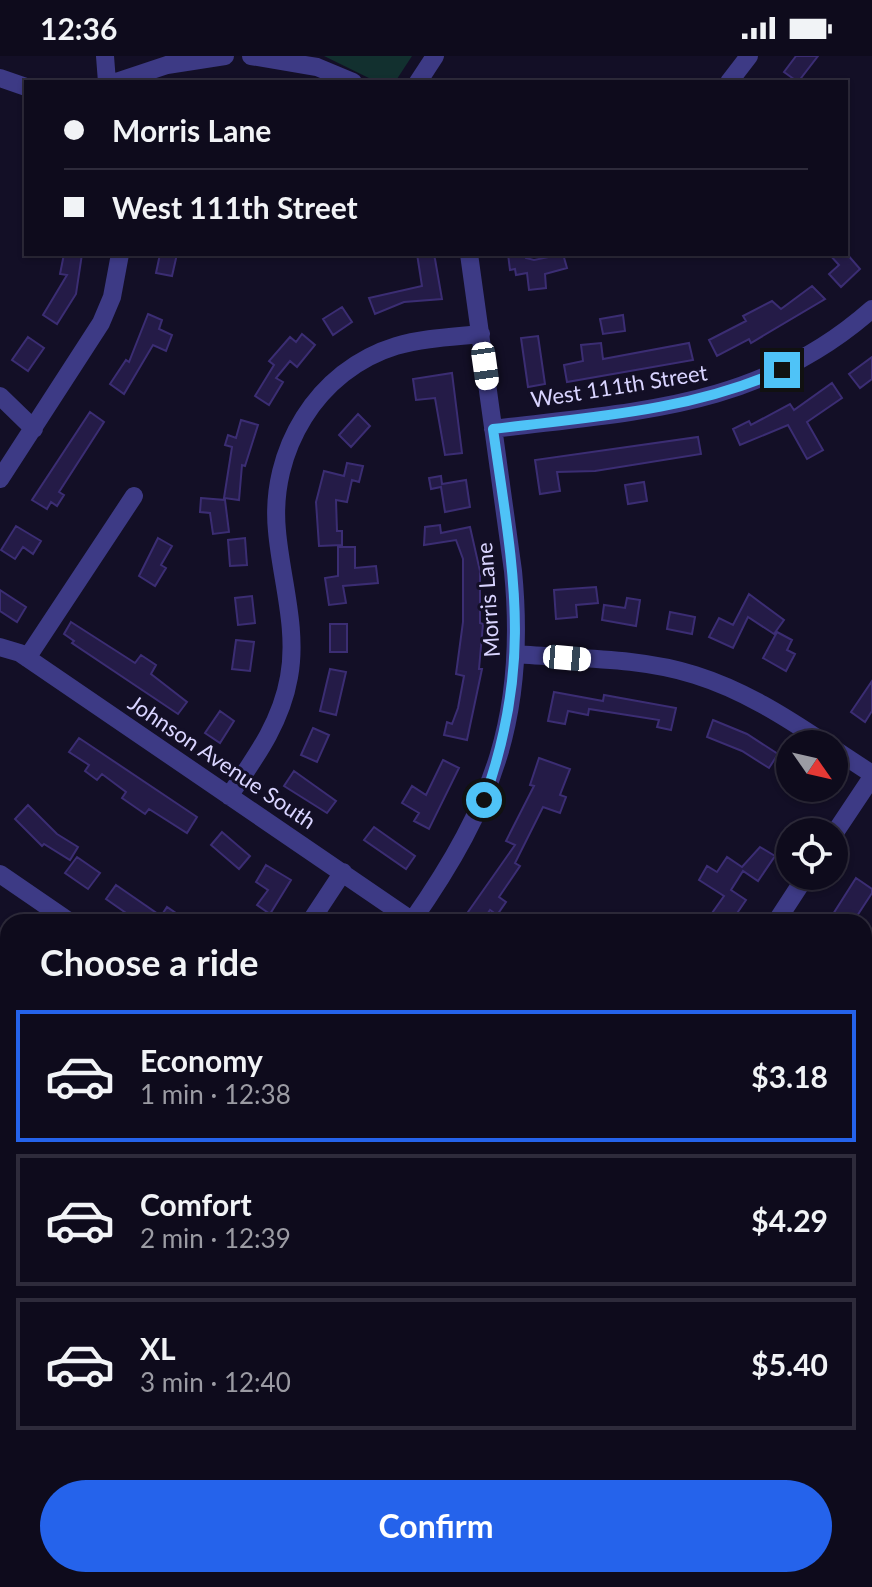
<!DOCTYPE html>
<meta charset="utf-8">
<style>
body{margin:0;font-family:Lato,sans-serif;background:#1c1929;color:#f1f3f6;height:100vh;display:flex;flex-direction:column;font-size:30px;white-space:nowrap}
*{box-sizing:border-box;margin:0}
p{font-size:26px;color:#9b9ba3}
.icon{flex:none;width:44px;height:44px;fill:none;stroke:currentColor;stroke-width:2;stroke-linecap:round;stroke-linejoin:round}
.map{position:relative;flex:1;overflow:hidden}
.drawer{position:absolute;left:0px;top:858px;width:872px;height:674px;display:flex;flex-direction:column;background:#0e0b1c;border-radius:24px 24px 0 0;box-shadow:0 2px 6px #0004,0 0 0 2px #2e2b3b}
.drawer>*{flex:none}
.guide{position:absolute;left:24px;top:24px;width:824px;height:176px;border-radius:0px;box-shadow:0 2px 6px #0004,0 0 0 2px #2e2b3b;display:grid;align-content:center;height:176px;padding:0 40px;background:#0e0b1c}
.needle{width:52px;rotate:124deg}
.controls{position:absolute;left:776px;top:674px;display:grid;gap:16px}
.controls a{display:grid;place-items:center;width:72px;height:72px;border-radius:50%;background:#0e0b1c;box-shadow:0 2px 6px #0004,0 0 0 2px #2e2b3b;font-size:40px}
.end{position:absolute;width:36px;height:36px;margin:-18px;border:10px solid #4fc3f7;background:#111;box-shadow:0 0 0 4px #111}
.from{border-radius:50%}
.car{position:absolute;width:24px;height:48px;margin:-24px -12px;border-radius:10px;box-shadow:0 0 6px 2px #0007;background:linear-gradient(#fff 24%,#345 0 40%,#fff 0 76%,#345 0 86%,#fff 0)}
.guide b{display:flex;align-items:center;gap:28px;height:76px;font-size:30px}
.guide b+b{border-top:2px solid #2e2b3b}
.guide i{width:20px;height:20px;background:#f1f3f6}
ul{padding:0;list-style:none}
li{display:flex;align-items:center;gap:24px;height:132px;margin:0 16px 12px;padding:0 24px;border:4px solid #2e2b3b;border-radius:0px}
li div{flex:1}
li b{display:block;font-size:30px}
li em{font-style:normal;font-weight:700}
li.current{border-color:#2563eb}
li>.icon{width:72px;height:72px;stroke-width:1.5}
h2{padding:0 40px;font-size:36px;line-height:96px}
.primary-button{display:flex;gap:16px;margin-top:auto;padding:16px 40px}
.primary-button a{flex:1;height:92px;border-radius:48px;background:#2563eb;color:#fff;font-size:32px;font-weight:700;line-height:92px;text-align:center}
.status{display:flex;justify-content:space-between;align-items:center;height:56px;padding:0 40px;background:#0e0b1c;direction:ltr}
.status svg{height:22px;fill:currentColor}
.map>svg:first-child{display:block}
.green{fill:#12302f}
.building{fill:#241b47;stroke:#3b2d73;stroke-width:2}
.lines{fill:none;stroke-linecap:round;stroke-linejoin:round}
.minor{stroke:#3d3a85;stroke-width:18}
.route{stroke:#4fc3f7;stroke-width:10}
.labels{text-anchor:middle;stroke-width:6;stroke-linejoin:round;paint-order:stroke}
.street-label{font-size:22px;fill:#d9d4ff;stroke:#130f26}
</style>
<div class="status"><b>12:36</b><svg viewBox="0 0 49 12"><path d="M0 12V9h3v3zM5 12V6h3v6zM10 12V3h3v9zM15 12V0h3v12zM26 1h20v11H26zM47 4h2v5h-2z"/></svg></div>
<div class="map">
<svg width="872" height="1531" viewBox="0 0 872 1531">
<rect width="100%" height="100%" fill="#130f26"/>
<path class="green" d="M324 0H412L395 26H377Z"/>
<path class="building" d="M796 0H818L798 26 784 16Z
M64 198H82L76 238 57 268 43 259 67 219 60 218Z
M160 198H177L172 220 156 217Z
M417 198H433L435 203 442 243 404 246 375 258 369 242 422 230Z
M508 198H526V202L534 204 563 198 567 212 545 218 546 232 529 234 527 217 516 219 515 213 510 214Z
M829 198H847L860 213 841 231 829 218 839 209Z
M812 230 825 243 751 287 749 283 717 300 709 284 746 265 743 260 772 245 781 253Z
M342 251 352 266 333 279 323 263Z
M148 258 162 264 159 273 172 279 166 295 153 289 124 338 110 328 126 304 129 306Z
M623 259 625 275 603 278 600 263Z
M302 278 315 289 297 311 290 305 276 322 283 326 269 349 255 340 274 309 269 305 290 281 296 286Z
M538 280 545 328 528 331 521 282Z
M28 281 44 292 28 315 12 304Z
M601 287 603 303 689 287 693 304 567 326 564 309 583 305 581 289Z
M872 301V323L860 332 849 318Z
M452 317 462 397 445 399 435 342 416 344 413 323Z
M832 327 842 342 807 366 823 394 807 403 788 369 740 389 733 373 749 365 751 369 790 348 794 354Z
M90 356 104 366 59 436 64 439 57 450 51 446 47 453 32 444Z
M358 358 370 370 351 391 339 379Z
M241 364 258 369 245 410 242 409 239 444 224 442 232 391 225 389 228 379 236 382Z
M698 381 701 398 595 415 557 416 560 435 540 438 535 404Z
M347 407 363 410 359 426 352 424 347 446 336 444 337 475H342V489L319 490 316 446 324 415 344 420Z
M441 420 442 428 466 424 470 451 445 456 441 431 431 433 429 422Z
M644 426 647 445 628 448 625 429Z
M201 442 225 444 229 476 213 478 210 457 200 456Z
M440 469 441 477 470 471 480 515V567L483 568 479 613H482L467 684 444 679 447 666 452 668 458 652 464 620 456 618 463 566V503L456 484 424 489 425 471Z
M16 470 41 485 33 498 23 491 15 503 1 494Z
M158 482 172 490 161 509 166 512 155 530 139 520Z
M245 482 247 509 230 510 228 484Z
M338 491H355V512L376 510 378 527 343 530 346 547 329 549 325 522 338 520Z
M596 531 598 547 576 549 577 561 556 563 554 534Z
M0 534 26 551 17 566 0 555Z
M749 538 784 564 774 578 748 561 733 592 709 581 719 562 733 569Z
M252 540 255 567 238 569 235 542Z
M627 542 640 544 636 570 602 564 604 549 625 552Z
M670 556 695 561 692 578 667 573Z
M71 566 135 607 141 599 156 609 151 618 187 646 178 658 72 587 74 585 64 578Z
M330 568H347V596H330Z
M777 576 792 584 787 594 795 598 786 615 763 602Z
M236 584 254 586 250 615 232 613Z
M330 613 346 616 336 659 320 655Z
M872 625V655L865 666 851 656Z
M554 636 603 645 604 639 676 652 671 674 657 671 659 664 589 653 588 659 568 655 565 668 548 665Z
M220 655 234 665 220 687 205 677Z
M713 664 747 678 778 698 769 712 742 695 707 681Z
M313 672 329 679 317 706 301 699Z
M79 682 197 761 187 777 149 753 145 758 122 742 126 736 102 718 97 724 85 715 89 709 69 696Z
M539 702 570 713 560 739 566 741 560 757 543 751 515 807 520 810 499 841 506 846 497 859 490 854 482 866 468 856 515 789 506 785 534 730 530 729Z
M443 704 459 712 429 773 414 765 419 757 402 747 412 730 426 739Z
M294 715 336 745 327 757 284 730Z
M28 749 57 778 78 791 70 804 44 788 42 790 15 763Z
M374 771 415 800 406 813 364 784Z
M222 776 250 800 239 813 211 789Z
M760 791 775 800 758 825 743 815 731 834 746 844 731 866H719L710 860 724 840 699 824 707 810 717 816 727 801 742 811Z
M77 801 100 817 88 833 65 817Z
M266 809 291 824 270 858 257 849 268 834 256 826Z
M856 822 872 833V837L853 866H828Z
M116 829 161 860 167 851 189 866H139L106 843Z"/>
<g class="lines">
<path class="minor" d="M105 0 107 26
M251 0 317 11 353 26
M0 22 26 31
M116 26 167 9 225 0
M418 26 435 0
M729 26 749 0
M0 340 34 373
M493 373C635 355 759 353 872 253
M0 423 101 267 112 241 120 198
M0 591 20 597 414 866
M516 598C575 603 639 601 695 619 743 634 784 660 826 688
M27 602 134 440
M834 693 872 718
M229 740C255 702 281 667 289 621 298 573 281 522 277 475 269 395 317 314 396 290 424 282 452 281 481 278
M834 778 872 721
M0 818 70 866
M412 865C494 748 527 658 513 515L469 198
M310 866 343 816
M776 866 806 820
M0 1057 8 1062
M864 1172 872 1177
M0 1271 8 1277
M0 1332 8 1320
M864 1407 872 1413
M864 1438 872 1426
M187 1524 197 1531
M339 1524 350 1531
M688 1524 698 1531
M0 1527 6 1531
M139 1531 144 1524
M803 1531 807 1524"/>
</g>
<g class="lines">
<path class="route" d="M484 744C534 604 513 515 493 373 592 361 690 355 782 314"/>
</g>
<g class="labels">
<g class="street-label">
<text transform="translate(619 330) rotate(-9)" y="8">West 111th Street</text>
<text transform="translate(488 544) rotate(-94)" y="8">Morris Lane</text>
<text transform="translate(222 706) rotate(34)" y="8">Johnson Avenue South</text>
</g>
</g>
</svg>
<div class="controls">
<a><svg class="needle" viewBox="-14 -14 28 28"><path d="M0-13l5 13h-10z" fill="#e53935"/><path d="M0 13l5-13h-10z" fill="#9b9ba3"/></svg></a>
<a><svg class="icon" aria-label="locate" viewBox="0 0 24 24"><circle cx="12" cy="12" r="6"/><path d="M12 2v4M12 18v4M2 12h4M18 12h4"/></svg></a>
</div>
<i class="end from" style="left:484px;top:744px"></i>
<i class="end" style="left:782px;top:314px"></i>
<i class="car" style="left:485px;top:310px;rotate:172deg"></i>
<i class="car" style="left:567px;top:602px;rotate:95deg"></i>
<div class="guide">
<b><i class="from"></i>Morris Lane</b>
<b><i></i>West 111th Street</b>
</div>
<section class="drawer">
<h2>Choose a ride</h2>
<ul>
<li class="current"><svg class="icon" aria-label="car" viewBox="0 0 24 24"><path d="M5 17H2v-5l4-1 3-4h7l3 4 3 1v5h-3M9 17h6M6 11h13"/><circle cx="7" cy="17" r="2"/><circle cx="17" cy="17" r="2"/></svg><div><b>Economy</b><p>1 min · 12:38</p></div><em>$3.18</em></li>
<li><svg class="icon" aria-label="car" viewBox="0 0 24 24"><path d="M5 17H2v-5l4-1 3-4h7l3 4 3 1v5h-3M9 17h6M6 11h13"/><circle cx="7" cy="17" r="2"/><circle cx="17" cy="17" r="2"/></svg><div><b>Comfort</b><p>2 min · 12:39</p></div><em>$4.29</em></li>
<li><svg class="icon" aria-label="car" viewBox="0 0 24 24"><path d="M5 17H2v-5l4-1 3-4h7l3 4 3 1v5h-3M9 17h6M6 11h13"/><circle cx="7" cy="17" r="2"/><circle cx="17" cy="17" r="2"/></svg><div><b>XL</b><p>3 min · 12:40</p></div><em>$5.40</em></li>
</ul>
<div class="primary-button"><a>Confirm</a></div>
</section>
</div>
